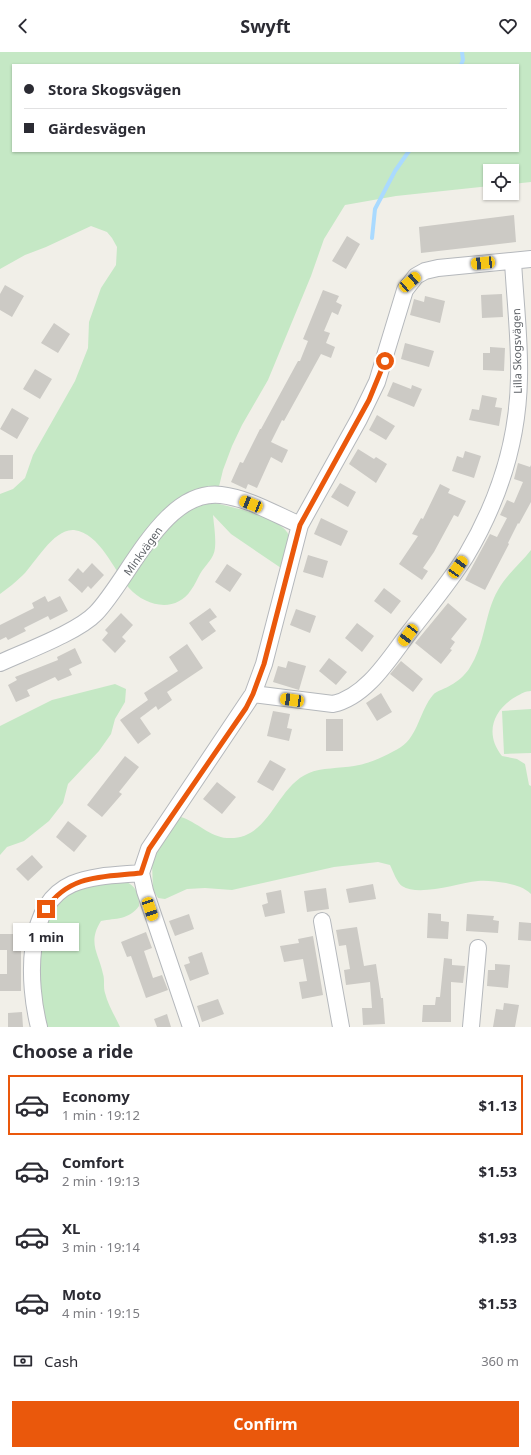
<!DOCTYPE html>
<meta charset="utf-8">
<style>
body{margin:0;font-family:"Noto Sans",sans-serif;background:#f7f7f7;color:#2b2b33;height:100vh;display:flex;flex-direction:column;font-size:15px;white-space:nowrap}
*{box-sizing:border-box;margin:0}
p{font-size:13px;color:#7c7c81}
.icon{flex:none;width:22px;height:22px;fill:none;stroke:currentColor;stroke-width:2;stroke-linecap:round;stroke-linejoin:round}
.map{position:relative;height:975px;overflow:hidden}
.panel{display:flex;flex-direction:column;background:#fff;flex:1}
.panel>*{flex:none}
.hud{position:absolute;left:12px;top:12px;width:507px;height:88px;border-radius:0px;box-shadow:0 1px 3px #0004;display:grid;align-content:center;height:88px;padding:0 12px;background:#fff}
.tools{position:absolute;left:483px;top:112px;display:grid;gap:8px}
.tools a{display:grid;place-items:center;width:36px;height:36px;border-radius:0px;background:#fff;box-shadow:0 1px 3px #0004;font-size:20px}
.end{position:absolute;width:18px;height:18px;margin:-9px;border:5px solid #ea580c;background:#fff;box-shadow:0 0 0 2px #fff}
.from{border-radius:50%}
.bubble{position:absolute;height:28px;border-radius:0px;background:#fff;box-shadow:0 1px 3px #0004;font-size:13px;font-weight:700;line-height:28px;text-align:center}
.car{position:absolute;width:12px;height:24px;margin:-12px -6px;border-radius:5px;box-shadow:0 0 3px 1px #0007;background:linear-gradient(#f5c518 24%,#345 0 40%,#f5c518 0 76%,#345 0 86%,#f5c518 0)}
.hud b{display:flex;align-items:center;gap:14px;height:38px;font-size:15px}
.hud b+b{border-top:1px solid #e1e1e2}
.hud i{width:10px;height:10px;background:#2b2b33}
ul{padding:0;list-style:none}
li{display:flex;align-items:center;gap:12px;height:60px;margin:0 8px 6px;padding:0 4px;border:2px solid transparent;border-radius:0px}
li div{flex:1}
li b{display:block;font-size:15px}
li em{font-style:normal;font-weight:700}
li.active{border-color:#ea580c}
li>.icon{width:36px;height:36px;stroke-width:1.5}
h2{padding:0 12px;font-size:18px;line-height:48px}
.pay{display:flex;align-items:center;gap:10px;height:44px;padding:0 12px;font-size:15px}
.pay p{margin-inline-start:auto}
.action{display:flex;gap:8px;margin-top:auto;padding:8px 12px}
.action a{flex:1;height:46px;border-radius:0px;background:#ea580c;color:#fff;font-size:16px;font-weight:700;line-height:46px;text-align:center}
header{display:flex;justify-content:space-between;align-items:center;height:52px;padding:0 12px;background:#fff;font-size:18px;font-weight:700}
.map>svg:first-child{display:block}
.green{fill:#c5e8c5;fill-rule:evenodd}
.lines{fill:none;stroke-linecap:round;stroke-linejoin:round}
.stream{stroke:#aadaff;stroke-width:4}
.building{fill:#cccac5}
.minor-casing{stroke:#b5b8bc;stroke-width:18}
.minor{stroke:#fff;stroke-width:16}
.route{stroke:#ea580c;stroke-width:5}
.labels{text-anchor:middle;stroke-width:4;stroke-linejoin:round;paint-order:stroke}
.street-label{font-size:11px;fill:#5f6368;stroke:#fff}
</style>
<header><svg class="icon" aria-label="back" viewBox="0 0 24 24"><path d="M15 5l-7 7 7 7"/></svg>Swyft<svg class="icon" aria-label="heart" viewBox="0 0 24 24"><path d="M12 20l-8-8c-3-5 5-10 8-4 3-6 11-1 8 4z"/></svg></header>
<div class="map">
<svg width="531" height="975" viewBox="0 0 531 975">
<rect width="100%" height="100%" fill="#f1efe8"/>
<path class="green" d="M0 0H531V130L512 132V119H490V134L396 144 345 153 324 187 311 224 268 328 242 373 232 394 223 418 215 451C231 455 284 466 289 484L281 516 231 482 213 463C214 474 216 485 215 496 214 507 205 513 200 522 197 527 195 533 191 538 176 561 146 555 129 536 114 519 100 481 74 478 54 476 35 511 23 523 16 530 8 536 0 542V442L13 437 25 426 33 403 75 329 88 296 89 270 101 236 116 213 117 195 112 186 107 180 91 174 46 195 25 203 0 217ZM13 13H518V99H13Z
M531 498V639C525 639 521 642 517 644 493 657 484 682 502 704L517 707 525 712 529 733 531 734V842C524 835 515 833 506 831 497 830 487 828 478 829 458 831 419 845 402 834 397 831 393 819 390 813L378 810 334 815 232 838 205 836 187 837 165 847 158 846 153 838 152 811 162 786 172 769 181 765C197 770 210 785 227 786 270 789 275 735 309 721 320 716 341 716 354 714 369 712 388 703 401 695 418 684 420 658 433 643 437 638 446 637 451 633 457 630 465 623 469 617 486 591 484 562 498 538 506 523 521 511 531 498Z
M115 632 126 637 125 650 115 667 111 682 99 699 68 732 63 751 49 769 24 789 7 795 0 803V674L52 648Z
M531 657V701L504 702 502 659Z
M124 829C136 833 139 842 139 854 129 868 116 866 101 869 87 891 99 902 103 922 105 928 103 935 105 941 108 953 115 964 120 975H44L37 901 41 878 62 845 78 834Z"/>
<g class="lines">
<path class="stream" d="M461 13 463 8 462 0
M372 186 375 157 395 119 409 99"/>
</g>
<path class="building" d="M514 163 516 190 421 201 419 175Z
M347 184 360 192 346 217 332 209Z
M5 233 24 244 12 265 0 258V242Z
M323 238 339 244 336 250 342 253 338 263 332 260 324 279 330 281 326 291 335 295 331 306 321 302 284 369 282 368 271 390 288 398 282 411 271 405 257 436 248 432 246 437 231 430 240 410 243 411 260 377H261L298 309H300L308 289 303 287Z
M502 242 503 265 482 266 481 243Z
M425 244 445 249 440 271 410 263 414 247 424 250Z
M54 271 70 282 58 301 41 291Z
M405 291 434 299 429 315 401 307Z
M490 295 505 296 504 319 483 318V301H490Z
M35 317 52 327 40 347 23 337Z
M393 330 411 337 412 333 422 337 414 355 387 344Z
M482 343 497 346 495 355 502 356 499 374 469 368 472 357 479 358Z
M12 356 29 366 17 387 0 377Z
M377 363 395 374 386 388 369 378Z
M358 397 374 407 376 405 387 412 376 431 349 412Z
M465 399 481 404 474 426 452 419 457 404 463 406Z
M0 403H13V427H0Z
M518 411 530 415 531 413V450L519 472 518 471 508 491 509 492 485 538 465 528 490 482 497 485 507 466 500 463 507 448 514 451 523 430 514 427Z
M340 431 356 440 348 455 331 445Z
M440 432 450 437 448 441 466 449 458 465 454 463 434 500 423 516 428 519 422 528 399 512 418 484 412 482 421 466 423 467Z
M321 466 348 479 341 494 314 482Z
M308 503 328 509 323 526 303 520Z
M92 511 104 523 91 537 88 534 82 541 68 528 78 516 83 521Z
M227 512 242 522 230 540 215 530Z
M384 536 401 549 391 562 374 549Z
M45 544 48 550 60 544 68 559 50 568 48 564 24 576 26 579 8 588 6 585 0 588V573L34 556 32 551Z
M448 551 467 567 451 587 455 590 450 597 452 598 441 612 415 591Z
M210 556 217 565 209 570 216 579 202 589 189 571Z
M296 557 316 564 310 581 290 573Z
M121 561 133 573 122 585 126 589 115 601 102 588 108 581 105 578Z
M357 571 374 584 362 600 345 586Z
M187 592 203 616 167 640 172 648 158 658 156 654 140 666 151 682 138 692 120 668 148 648 144 641 178 619 169 605Z
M75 596 82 611 69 617 72 623 58 629 55 625 27 638 30 644 16 650 8 633 17 628 15 625 58 608 57 605Z
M329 606 347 620 336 633 319 619Z
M288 609 306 614 299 638 273 630 278 614 286 616Z
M401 609 423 627 413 640 390 622Z
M381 641 392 660 377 669 366 651Z
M273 659 290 662 287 676 292 677 289 689 267 684Z
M326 667H343V699H326Z
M125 704 139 715 119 740 122 742 102 765 87 753Z
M270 708 286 717 273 739 257 730Z
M217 730 236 745 222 762 203 747Z
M68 769 87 784 74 800 56 785Z
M32 803 43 815 28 829 16 817Z
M373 832 376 847 349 851 346 837Z
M326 836 329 857 307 860 304 839Z
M281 838 285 861 265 865 262 853 268 851 266 841Z
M428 861 441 862V869L449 870 448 887 427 886Z
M189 862 194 877 175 884 169 869Z
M467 862 494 864 493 868 499 869 498 881 466 879Z
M519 870 531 871V889L518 888Z
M357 875 364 914 376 912 381 946H383L385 972 363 973 362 956H372L370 930 346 933 344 918 350 917 346 893 339 894 336 878Z
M146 880 152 896 144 899 153 926 162 923 168 938 146 946 131 904 127 905 121 890Z
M0 882H21V939H0V922H7V898H0Z
M313 884 323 943 302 947 299 930 307 929 303 907 284 910 280 894 299 891 298 887Z
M202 900 209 922 190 929 184 913 190 911 188 905Z
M444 906 452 907V913L465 914 463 931 451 930V970H422L423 953H435L436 945H440Z
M495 912 510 913 508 936 487 934 488 918H495Z
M218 947 224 962 202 970 197 954Z
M504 951 519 953 515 975H493L496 957 503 958Z
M22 960 23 975H8V961Z
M167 962 171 975H157L154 967Z"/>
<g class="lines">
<defs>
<path id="minor" d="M0 611C26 599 78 580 96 561 129 527 164 436 221 443 248 446 275 462 300 473
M253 642 333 652C366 645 389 607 408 582 428 556 449 531 466 504 498 450 518 389 519 326 520 287 515 248 513 209
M322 869 341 975
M39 975C28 932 24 853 72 832 93 823 119 823 141 821
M191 975 145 839 141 821 149 797 253 642 264 612 300 473 359 367 377 330 405 238 416 224 425 219 438 216 531 207
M471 975 478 896"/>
</defs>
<use href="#minor" class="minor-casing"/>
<use href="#minor" class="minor"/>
</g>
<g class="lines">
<path class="route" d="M46 857C69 822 104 825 141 821L149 797 246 656 253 642 264 612 300 473 369 348 385 309"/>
</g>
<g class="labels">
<g class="street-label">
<text transform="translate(517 299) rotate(-91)" y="4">Lilla Skogsvägen</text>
<text transform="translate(143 499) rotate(-54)" y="4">Minkvägen</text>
</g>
</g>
</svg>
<div class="tools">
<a><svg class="icon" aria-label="locate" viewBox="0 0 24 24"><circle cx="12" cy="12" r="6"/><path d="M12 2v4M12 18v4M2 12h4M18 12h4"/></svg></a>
</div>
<i class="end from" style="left:385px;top:309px"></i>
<i class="end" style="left:46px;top:857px"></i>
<div class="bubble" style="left:13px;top:871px;width:66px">1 min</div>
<i class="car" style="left:483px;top:211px;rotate:264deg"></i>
<i class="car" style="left:410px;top:230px;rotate:49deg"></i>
<i class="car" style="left:251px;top:452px;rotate:292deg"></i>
<i class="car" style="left:458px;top:515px;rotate:35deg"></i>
<i class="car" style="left:408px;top:583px;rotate:217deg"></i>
<i class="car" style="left:292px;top:648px;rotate:278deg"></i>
<i class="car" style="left:150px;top:857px;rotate:161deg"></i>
<div class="hud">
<b><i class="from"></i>Stora Skogsvägen</b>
<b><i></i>Gärdesvägen</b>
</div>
</div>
<section class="panel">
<h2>Choose a ride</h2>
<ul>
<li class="active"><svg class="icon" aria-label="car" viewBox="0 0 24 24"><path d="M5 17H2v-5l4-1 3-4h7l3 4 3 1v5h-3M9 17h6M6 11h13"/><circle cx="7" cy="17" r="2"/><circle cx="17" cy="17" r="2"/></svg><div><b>Economy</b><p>1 min · 19:12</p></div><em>$1.13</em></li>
<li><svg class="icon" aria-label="car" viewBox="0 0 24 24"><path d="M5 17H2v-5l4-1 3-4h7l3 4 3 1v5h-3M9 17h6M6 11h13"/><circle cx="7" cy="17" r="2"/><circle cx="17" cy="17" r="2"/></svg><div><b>Comfort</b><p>2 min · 19:13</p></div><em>$1.53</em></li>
<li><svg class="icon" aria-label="car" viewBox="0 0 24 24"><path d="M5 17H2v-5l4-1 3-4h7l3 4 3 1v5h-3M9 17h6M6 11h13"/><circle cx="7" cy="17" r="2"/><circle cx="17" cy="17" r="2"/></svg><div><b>XL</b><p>3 min · 19:14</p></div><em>$1.93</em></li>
<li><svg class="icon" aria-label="car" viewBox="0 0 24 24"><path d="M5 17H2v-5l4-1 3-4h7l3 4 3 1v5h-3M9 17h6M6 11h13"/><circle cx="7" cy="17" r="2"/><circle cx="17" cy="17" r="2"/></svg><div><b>Moto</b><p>4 min · 19:15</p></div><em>$1.53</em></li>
</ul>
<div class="pay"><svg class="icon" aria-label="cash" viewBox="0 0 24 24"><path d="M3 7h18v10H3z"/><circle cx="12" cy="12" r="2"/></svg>Cash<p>360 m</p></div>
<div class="action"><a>Confirm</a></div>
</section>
